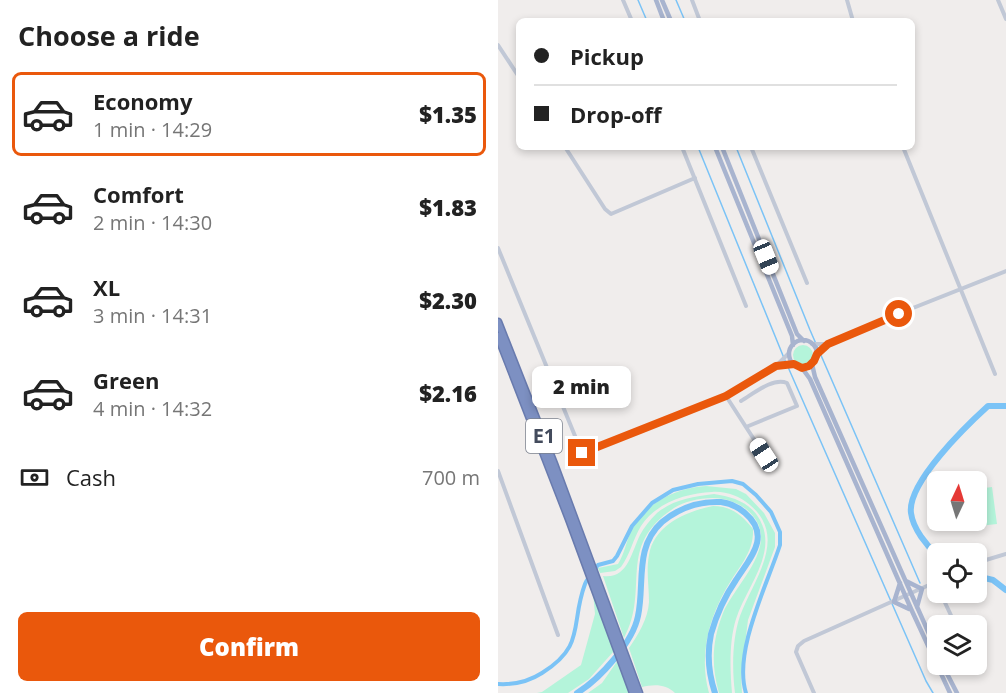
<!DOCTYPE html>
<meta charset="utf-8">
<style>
body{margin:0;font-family:"Open Sans",sans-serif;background:#f2f2f2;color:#222;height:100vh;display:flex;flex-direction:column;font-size:22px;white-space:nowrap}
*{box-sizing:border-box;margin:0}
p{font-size:20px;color:#767676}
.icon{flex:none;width:33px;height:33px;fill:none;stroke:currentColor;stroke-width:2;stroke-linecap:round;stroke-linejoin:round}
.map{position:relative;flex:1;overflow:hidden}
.panel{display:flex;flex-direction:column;background:#fff;width:498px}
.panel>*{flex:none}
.top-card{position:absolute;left:18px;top:18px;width:399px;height:132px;border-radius:9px;box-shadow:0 3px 9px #0003;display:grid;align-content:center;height:132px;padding:0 18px;background:#fff}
.needle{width:39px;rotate:4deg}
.controls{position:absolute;left:429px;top:471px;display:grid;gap:12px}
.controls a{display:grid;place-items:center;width:60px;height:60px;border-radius:9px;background:#fff;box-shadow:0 3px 9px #0003;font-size:30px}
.end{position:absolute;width:27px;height:27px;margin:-14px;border:8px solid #ea580c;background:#fff;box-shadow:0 0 0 3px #fff}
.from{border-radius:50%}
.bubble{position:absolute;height:42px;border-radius:9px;background:#fff;box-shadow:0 3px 9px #0003;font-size:20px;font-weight:800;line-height:42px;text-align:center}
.car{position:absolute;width:18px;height:36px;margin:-18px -9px;border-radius:8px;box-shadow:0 0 4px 2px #0007;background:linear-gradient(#fff 24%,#345 0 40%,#fff 0 76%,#345 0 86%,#fff 0)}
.top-card b{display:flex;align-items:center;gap:21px;height:57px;font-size:22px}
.top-card b+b{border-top:2px solid #e0e0e0}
.top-card i{width:15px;height:15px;background:#222}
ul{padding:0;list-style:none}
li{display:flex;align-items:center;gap:18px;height:84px;margin:0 12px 9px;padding:0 6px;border:3px solid transparent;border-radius:9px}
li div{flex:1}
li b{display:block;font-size:22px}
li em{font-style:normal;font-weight:800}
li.current{border-color:#ea580c}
li>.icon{width:54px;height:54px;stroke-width:1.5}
h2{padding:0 18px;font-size:27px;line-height:72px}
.pay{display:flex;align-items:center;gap:15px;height:66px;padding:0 18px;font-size:22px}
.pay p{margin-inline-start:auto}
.action{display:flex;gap:12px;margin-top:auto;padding:12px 18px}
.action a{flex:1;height:69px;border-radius:9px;background:#ea580c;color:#fff;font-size:24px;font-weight:800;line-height:69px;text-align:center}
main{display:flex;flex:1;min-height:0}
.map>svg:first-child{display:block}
.green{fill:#b4f4da}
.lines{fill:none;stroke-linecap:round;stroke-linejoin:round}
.stream{stroke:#7bc3f6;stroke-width:1.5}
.canal{stroke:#7bc3f6;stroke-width:4}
.river{stroke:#7bc3f6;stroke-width:6}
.highway-casing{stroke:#697bae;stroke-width:9}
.minor{stroke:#c1c8d6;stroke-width:4}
.major{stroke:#a8b4cf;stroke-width:4.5}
.highway{stroke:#7d90c2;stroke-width:6}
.route{stroke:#ea580c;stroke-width:8}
.labels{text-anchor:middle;stroke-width:4.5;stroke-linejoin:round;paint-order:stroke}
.shield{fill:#fff;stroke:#7b818d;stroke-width:1.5}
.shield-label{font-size:20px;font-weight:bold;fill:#434b5c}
</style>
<main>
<section class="panel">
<h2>Choose a ride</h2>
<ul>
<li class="current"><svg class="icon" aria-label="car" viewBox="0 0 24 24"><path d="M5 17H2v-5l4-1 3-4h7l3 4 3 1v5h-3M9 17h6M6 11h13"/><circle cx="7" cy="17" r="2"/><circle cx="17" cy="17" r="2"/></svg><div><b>Economy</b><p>1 min · 14:29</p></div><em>$1.35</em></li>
<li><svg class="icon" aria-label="car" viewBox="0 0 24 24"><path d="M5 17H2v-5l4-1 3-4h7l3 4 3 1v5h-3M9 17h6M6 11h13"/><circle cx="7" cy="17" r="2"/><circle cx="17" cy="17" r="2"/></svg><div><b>Comfort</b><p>2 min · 14:30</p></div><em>$1.83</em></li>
<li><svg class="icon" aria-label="car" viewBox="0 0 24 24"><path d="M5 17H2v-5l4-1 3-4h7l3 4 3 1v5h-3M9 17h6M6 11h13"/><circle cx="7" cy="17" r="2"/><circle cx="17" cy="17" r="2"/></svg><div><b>XL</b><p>3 min · 14:31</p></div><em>$2.30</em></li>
<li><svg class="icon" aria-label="car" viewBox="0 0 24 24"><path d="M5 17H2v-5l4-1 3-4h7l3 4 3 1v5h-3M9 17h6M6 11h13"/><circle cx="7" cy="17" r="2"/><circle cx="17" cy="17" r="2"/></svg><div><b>Green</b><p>4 min · 14:32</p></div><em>$2.16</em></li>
</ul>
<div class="pay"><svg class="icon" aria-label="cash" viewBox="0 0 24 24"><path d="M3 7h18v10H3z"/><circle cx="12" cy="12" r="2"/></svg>Cash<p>700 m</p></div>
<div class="action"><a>Confirm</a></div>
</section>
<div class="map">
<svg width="508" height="693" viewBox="0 0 508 693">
<rect width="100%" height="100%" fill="#f0edec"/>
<path class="green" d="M295 355a10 10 0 1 1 20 0a10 10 0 1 1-20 0Z
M208 486 238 489 248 494 266 513 277 533V547L250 620 243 677 244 693H237C234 670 234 639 242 616 255 580 291 538 252 505 241 496 228 491 214 492 188 493 158 503 143 526 135 539 132 555 123 567L117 571 102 573 100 568 120 564C127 553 128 541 134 529 148 502 179 488 208 486Z
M494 487 499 524 481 526 479 489Z
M216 494C235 497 252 502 262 520 280 554 248 587 238 619 231 641 232 670 234 693H221C213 665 214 641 225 613 237 585 277 551 258 520 250 508 239 502 225 499 210 496 189 500 176 508 117 547 153 588 126 638L105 576C130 579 133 553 142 535 146 527 152 520 159 513 176 499 195 497 216 494Z
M215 506C233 506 244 515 255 529 256 550 244 563 234 579 212 613 200 653 211 693H177C168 684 156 684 144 687L131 648C140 635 150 619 151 602 151 586 148 571 151 555 156 525 189 511 215 506Z
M95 593 116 651 91 679 70 693H39L44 692 83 665 97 614Z
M120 660 132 693H90L104 683Z"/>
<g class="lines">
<path class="stream" d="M140 0 149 21
M178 0 187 21
M200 147 288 363
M238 147 312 330 422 583
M290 367 428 681 435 693"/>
<path class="canal" d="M0 684C17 685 30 682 44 673 88 646 72 624 87 584 90 577 96 571 100 565L115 561 119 556 134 526 154 503 175 490 200 484 234 481 245 484 258 495 273 512 282 532V545C269 585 235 652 248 693"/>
<path class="river" d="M440 556C429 546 415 529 413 513 409 483 468 426 490 406H508
M478 576 495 580 508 590
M79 693C102 679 135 642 140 616 147 584 136 547 164 522 181 508 201 501 223 502 233 503 240 507 247 513 274 536 252 558 238 580 227 596 218 616 213 634 209 653 211 675 217 693"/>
<defs>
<path id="highway" d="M0 322 56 464 141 693
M0 336 71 519 135 693"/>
</defs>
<use href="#highway" class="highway-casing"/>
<path class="minor" d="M125 0 134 21
M194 0 202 21
M349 0 355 21
M500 0 508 19
M0 45 21 77
M67 147 107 209 113 214 197 178
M184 147 248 306
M253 147 309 283
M405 147 497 374
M0 248 84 453 228 396 278 366 291 353
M314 344H329
M319 354 330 344 357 331 508 271
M279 366 296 364
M228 396 266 455
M243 401C255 394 275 377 289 383L299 406 248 427
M0 471 60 635
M478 563 508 554
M442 592 458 626
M475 664 478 671
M316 693 298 652 300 646 306 641 440 581"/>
<path class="major" d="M158 0 166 21
M164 0 173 21
M217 147 294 336 295 345
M224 147 299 334 306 341
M291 354a14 14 0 1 1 28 0a14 14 0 1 1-28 0Z
M314 364 317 377 440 654
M304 368 312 379 414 611 452 693
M408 581 424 589 419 607
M402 583 396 602 411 609
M444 664 459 693"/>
<use href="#highway" class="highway"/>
</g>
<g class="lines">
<path class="route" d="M84 453 228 396 278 366 296 364 304 368 311 366 316 361 319 354 330 344 401 314"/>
</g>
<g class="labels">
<rect class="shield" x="28" y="419" width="36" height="34" rx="4.5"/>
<g class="shield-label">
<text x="46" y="443">E1</text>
</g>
</g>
</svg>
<div class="controls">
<a><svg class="needle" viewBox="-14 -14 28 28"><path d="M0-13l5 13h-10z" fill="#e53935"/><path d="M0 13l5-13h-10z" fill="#767676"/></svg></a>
<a><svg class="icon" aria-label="locate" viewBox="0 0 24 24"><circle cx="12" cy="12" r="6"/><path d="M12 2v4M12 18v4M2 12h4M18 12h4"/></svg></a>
<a><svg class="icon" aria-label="layers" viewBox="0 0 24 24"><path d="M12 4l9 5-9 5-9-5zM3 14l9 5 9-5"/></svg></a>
</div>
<i class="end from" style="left:401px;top:314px"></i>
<i class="end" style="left:84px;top:453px"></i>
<div class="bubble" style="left:34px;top:366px;width:99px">2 min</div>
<i class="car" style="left:268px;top:257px;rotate:158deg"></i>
<i class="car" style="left:266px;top:455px;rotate:327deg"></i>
<div class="top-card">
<b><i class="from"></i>Pickup</b>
<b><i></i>Drop-off</b>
</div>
</div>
</main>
